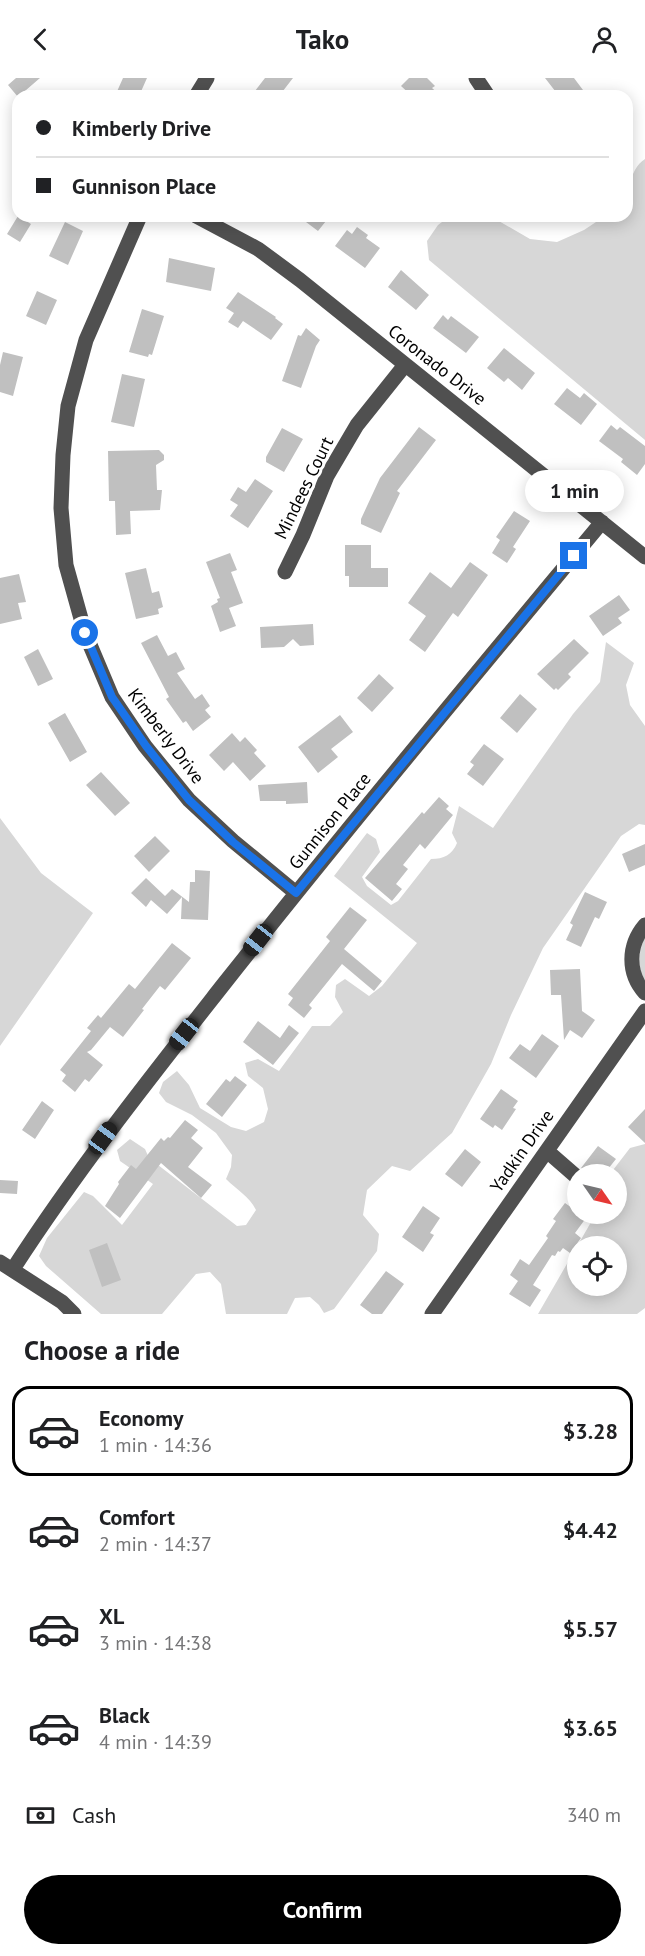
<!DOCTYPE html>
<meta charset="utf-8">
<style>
body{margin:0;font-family:"PT Sans",sans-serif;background:#f6f6f6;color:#202124;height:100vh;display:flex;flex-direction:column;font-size:22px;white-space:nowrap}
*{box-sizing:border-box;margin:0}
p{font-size:20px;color:#757577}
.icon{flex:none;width:33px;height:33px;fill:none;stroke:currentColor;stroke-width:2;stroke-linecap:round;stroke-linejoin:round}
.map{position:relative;height:1236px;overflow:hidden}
.panel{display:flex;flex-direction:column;background:#fff;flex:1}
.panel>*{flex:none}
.top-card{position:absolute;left:12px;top:12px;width:621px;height:132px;border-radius:18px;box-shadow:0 3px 15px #0003;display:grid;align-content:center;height:132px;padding:0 24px;background:#fff}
.needle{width:39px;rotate:124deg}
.fabs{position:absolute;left:567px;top:1086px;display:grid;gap:12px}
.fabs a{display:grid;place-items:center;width:60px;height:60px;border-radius:50%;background:#fff;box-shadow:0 3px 15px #0003;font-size:30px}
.end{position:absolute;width:27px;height:27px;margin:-14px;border:8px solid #1a73e8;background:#fff;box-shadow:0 0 0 3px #fff}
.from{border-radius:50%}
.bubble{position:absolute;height:42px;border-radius:21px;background:#fff;box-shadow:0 3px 15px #0003;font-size:20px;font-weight:700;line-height:42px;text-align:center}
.car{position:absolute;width:18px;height:36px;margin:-18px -9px;border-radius:8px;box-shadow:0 0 4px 2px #0007;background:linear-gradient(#222 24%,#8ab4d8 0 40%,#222 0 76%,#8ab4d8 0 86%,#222 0)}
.top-card b{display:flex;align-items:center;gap:21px;height:57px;font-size:22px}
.top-card b+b{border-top:2px solid #e0e0e0}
.top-card i{width:15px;height:15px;background:#202124}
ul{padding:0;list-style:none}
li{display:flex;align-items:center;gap:18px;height:90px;margin:0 12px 9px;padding:0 12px;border:3px solid transparent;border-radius:18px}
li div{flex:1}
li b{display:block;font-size:22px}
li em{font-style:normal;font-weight:700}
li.active{border-color:#000}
li>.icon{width:54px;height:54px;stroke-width:1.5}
h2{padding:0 24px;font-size:27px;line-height:72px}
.pay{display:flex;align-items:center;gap:15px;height:66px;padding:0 24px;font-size:22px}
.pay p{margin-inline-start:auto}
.cta{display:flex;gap:12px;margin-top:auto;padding:12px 24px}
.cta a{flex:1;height:69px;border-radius:36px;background:#000;color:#fff;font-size:24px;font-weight:700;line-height:69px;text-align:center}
header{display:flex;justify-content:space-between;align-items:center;height:78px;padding:0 24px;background:#fff;font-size:27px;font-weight:700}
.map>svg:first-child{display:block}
.green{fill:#d7d7d7;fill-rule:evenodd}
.building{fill:#c0c0c0}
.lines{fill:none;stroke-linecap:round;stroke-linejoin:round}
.minor{stroke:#505050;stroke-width:15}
.route{stroke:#1a73e8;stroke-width:8}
.labels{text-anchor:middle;stroke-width:6;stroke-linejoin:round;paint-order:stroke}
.street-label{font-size:18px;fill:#000;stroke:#fff}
</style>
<header><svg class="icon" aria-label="back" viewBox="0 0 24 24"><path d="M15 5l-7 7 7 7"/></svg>Tako<svg class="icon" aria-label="person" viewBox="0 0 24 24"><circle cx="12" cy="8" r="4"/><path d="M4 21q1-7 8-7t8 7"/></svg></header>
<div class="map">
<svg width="645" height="1236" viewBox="0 0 645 1236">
<rect width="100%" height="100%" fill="#fff"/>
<path class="green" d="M645 81V362L429 182 427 163 438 147 450 138H483L497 142 530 161 557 164 584 152 605 138H627C627 120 628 92 645 81Z
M606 564 634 585 626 607 630 627 645 648V747L639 746 621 758 543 870 511 937 491 986 452 1055 410 1093 392 1088 367 1112 363 1137 379 1156 377 1173 334 1231 324 1235 319 1227 310 1219 295 1220 287 1236H226L221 1206 210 1194 196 1196 162 1236H101L46 1188 39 1178 47 1160 84 1114 93 1118 122 1147 153 1106 120 1083 117 1072 130 1061 145 1071 149 1080 237 1148 246 1147 256 1132C249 1118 237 1112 226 1101L231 1089 232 1077 216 1055 192 1037 166 1024 159 1015 163 1004 177 993 189 1007 200 1030 231 1049 246 1053 264 1044 268 1031 263 1010 248 998 245 985 258 981 279 993 312 948H330L343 934 335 919 336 907 345 901 369 918 382 908 417 865 334 798 367 755 376 761 380 774 362 799 367 808 391 827 398 823 431 781C444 781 452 777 457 765L452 755 459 728 493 750 573 636 600 604Z
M0 740 41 795 93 835 0 968Z
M645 858V903C636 889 639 873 645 858Z
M645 1066V1230L637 1236H538L594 1139 588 1136H616V1096H610L630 1070ZM578 1168H616V1208H578Z"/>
<path class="building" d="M16 0H40L18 19 8 7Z
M123 0H147L139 18H115Z
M265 0H293L279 18H251Z
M409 0H427L435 8 432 10 441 18H412L401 8Z
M545 0H574L583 12 575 18H559Z
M18 138 31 146 20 164 7 156Z
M298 138H330L318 153Z
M65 144 83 153 68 187 49 178Z
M357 149 368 157 366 160 380 170 365 190 335 168 347 152 352 156Z
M169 180 215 190 211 213 166 204Z
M401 192 429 217 416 232 388 209Z
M37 213 57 222 46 247 26 238Z
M238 214 276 239 275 240 283 246 271 262 243 243 238 250 228 244 234 235 226 230Z
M142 231 164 238 152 277 149 276 148 279 129 274Z
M443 237 448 242 451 238 479 259 466 275 433 250Z
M306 250 320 262 316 268 301 310 282 303 298 257 301 258Z
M504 270 535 295 522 312 508 300 504 304 487 290Z
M3 274 23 279 13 318 0 314V287Z
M122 296 145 301 134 349 111 344Z
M567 310 580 320 584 315 597 326 581 347 554 326Z
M611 347 617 352 620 349 645 368V386L637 397 621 384 623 381 599 363Z
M419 349 436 362 397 413 400 415 381 455 361 446V441L380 400Z
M282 350 303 361 284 394 266 384V379Z
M159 372 164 377V382L156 387 157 412H162L160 432 130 433 131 456 116 457 115 423H109L108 373Z
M255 401 273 413 248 450 230 438 238 427 230 422 238 409 246 414Z
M514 433 530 443 513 469 516 471 507 485 492 475 500 462 496 459Z
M345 467H371V490H388V509H349V498H345Z
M230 475 237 492 231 494 243 525 229 530 236 548 220 554 211 528 218 524 217 521 220 520 206 484Z
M470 484 488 497 458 539 453 535 425 574 409 562 426 538 408 525 430 494 451 510Z
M146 490 152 515 159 513 163 529 158 531 159 536 136 541 125 495Z
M19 496 26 524 18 525 22 541 0 546V500Z
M619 517 630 532 618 540 622 545 603 558 589 538Z
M313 546 314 567 300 568 293 561 284 569 261 570 260 549Z
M157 557 168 578 176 574 185 591 177 595 195 621 202 616 210 628 205 632 211 639 193 653 186 643 183 645 166 621 169 619 141 565Z
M574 561 589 575 568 596 571 599 558 612 556 610 554 612 537 596Z
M38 571 53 601 38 608 24 579Z
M379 596 394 610 372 634 357 620Z
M520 616 537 631 517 655 500 640Z
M65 635 87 674 70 684 48 645Z
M340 637 353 654 331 671 338 679 318 695 298 669Z
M232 655 240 664 245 659 257 672 254 675 266 688 250 703 233 684 224 693 209 677Z
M484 666 504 681 483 708 467 696 474 687 470 684Z
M101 694 130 725 115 738 86 707Z
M307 704 308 725 286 726V723H260L258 707Z
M439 719 449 728 446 731 453 737 425 771 420 766 403 787 408 791 396 806 402 811 392 823 365 800 422 734 424 736Z
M155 758 170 773 149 794 134 778Z
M645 766V787L629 794 622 776Z
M195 792 210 793 208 842 181 841 182 819 167 836 151 822 146 829 131 815 146 800 165 818 172 811 189 824 190 804H195Z
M585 814 607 824 599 841 595 839 581 869 566 862 573 847 570 845Z
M350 829 367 842 344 871 382 903 374 913 342 886 309 927 312 930 304 940 288 927 293 920 288 916 330 863 326 859Z
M172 865 191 880 165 912 160 908 142 931 144 932 123 959 110 949 91 972 87 974 103 987 89 1004 85 1001 75 1014 62 1003 66 997 60 992 91 953 87 950 98 937 101 940 129 906 135 911Z
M580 891 582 933 595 942 582 960 570 952 564 962 561 917H551L550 892Z
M258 943 280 960 289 947 299 955 273 987 243 964Z
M542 956 559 968 536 1000 509 980 520 966 530 973Z
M235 998 247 1007 222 1039 206 1026 226 1001 230 1004Z
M501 1011 518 1023 513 1030 516 1031 502 1052 495 1047 493 1050 480 1041Z
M42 1023 54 1032 35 1061 22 1052Z
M645 1031V1065L628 1049Z
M185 1042 198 1052 191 1060 203 1070 188 1089 212 1107 201 1120 161 1085 120 1140 105 1128 119 1106 118 1104 131 1087 136 1091 161 1060 164 1063 168 1059 170 1060Z
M598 1068 616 1081 604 1096H587L581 1090Z
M465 1071 481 1084 462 1109 445 1096Z
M0 1102 18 1103 17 1116 0 1115Z
M565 1125 586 1140 575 1155 581 1160 570 1175 563 1170 560 1174 558 1173 555 1178 552 1177 533 1207 541 1212 530 1229 509 1216 518 1203 510 1197 520 1181 529 1187 548 1160 546 1158 556 1143 553 1141Z
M423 1128 440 1140 430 1155 434 1157 423 1174 402 1159Z
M107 1165 121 1202 102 1209 89 1172Z
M386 1193 404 1206 382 1236H372L360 1227Z"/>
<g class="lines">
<path class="minor" d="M476 0 488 18
M196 18 207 0
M140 138 86 262 68 328 63 377 61 430 66 487 85 555 112 619 145 668 189 722 233 763 296 815
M196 138 258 171 300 202 645 479
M285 494 303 457 327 398 357 347 405 287
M645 847C628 867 627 895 645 915
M547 1073 578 1100
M0 1184 62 1224 74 1236
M13 1191C77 1092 150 1000 223 907 347 750 475 597 602 444
M432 1236 645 933"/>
</g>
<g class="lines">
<path class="route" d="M85 555 112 619 146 668 189 722 233 764 296 815 574 478"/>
</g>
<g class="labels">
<g class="street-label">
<text transform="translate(437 287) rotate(38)" y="6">Coronado Drive</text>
<text transform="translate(304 410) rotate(-64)" y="6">Mindees Court</text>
<text transform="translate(166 658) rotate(53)" y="6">Kimberly Drive</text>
<text transform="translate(330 743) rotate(-51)" y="6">Gunnison Place</text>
<text transform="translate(522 1073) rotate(-55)" y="6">Yadkin Drive</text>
</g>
</g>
</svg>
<div class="fabs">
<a><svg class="needle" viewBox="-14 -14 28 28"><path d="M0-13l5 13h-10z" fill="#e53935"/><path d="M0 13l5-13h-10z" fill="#757577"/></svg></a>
<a><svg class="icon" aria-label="locate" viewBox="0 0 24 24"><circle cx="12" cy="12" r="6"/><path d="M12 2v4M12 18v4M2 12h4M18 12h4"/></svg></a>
</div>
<i class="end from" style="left:85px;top:555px"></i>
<i class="end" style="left:574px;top:478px"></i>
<div class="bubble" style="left:525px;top:392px;width:99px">1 min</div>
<i class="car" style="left:258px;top:862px;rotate:218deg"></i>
<i class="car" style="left:184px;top:956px;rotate:218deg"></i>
<i class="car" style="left:103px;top:1060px;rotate:36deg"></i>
<div class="top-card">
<b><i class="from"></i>Kimberly Drive</b>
<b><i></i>Gunnison Place</b>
</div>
</div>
<section class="panel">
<h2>Choose a ride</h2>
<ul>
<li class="active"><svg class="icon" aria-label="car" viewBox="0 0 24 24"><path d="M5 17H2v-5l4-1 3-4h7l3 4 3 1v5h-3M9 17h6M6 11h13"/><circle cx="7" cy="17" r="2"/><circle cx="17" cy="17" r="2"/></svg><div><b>Economy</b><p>1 min · 14:36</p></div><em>$3.28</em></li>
<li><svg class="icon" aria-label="car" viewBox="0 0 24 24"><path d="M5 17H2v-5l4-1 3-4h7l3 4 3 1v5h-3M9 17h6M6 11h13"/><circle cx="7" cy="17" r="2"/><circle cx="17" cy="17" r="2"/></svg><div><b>Comfort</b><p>2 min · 14:37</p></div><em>$4.42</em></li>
<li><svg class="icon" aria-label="car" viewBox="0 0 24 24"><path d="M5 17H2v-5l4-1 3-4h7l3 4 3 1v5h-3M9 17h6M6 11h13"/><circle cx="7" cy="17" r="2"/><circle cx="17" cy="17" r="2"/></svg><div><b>XL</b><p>3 min · 14:38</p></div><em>$5.57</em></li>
<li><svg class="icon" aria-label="car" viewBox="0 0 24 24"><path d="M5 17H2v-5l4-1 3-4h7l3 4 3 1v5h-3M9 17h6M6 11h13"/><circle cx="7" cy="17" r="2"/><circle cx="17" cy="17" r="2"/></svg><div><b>Black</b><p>4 min · 14:39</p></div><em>$3.65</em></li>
</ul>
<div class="pay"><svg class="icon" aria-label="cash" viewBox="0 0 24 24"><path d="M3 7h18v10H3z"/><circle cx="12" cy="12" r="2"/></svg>Cash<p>340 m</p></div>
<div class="cta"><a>Confirm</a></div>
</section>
